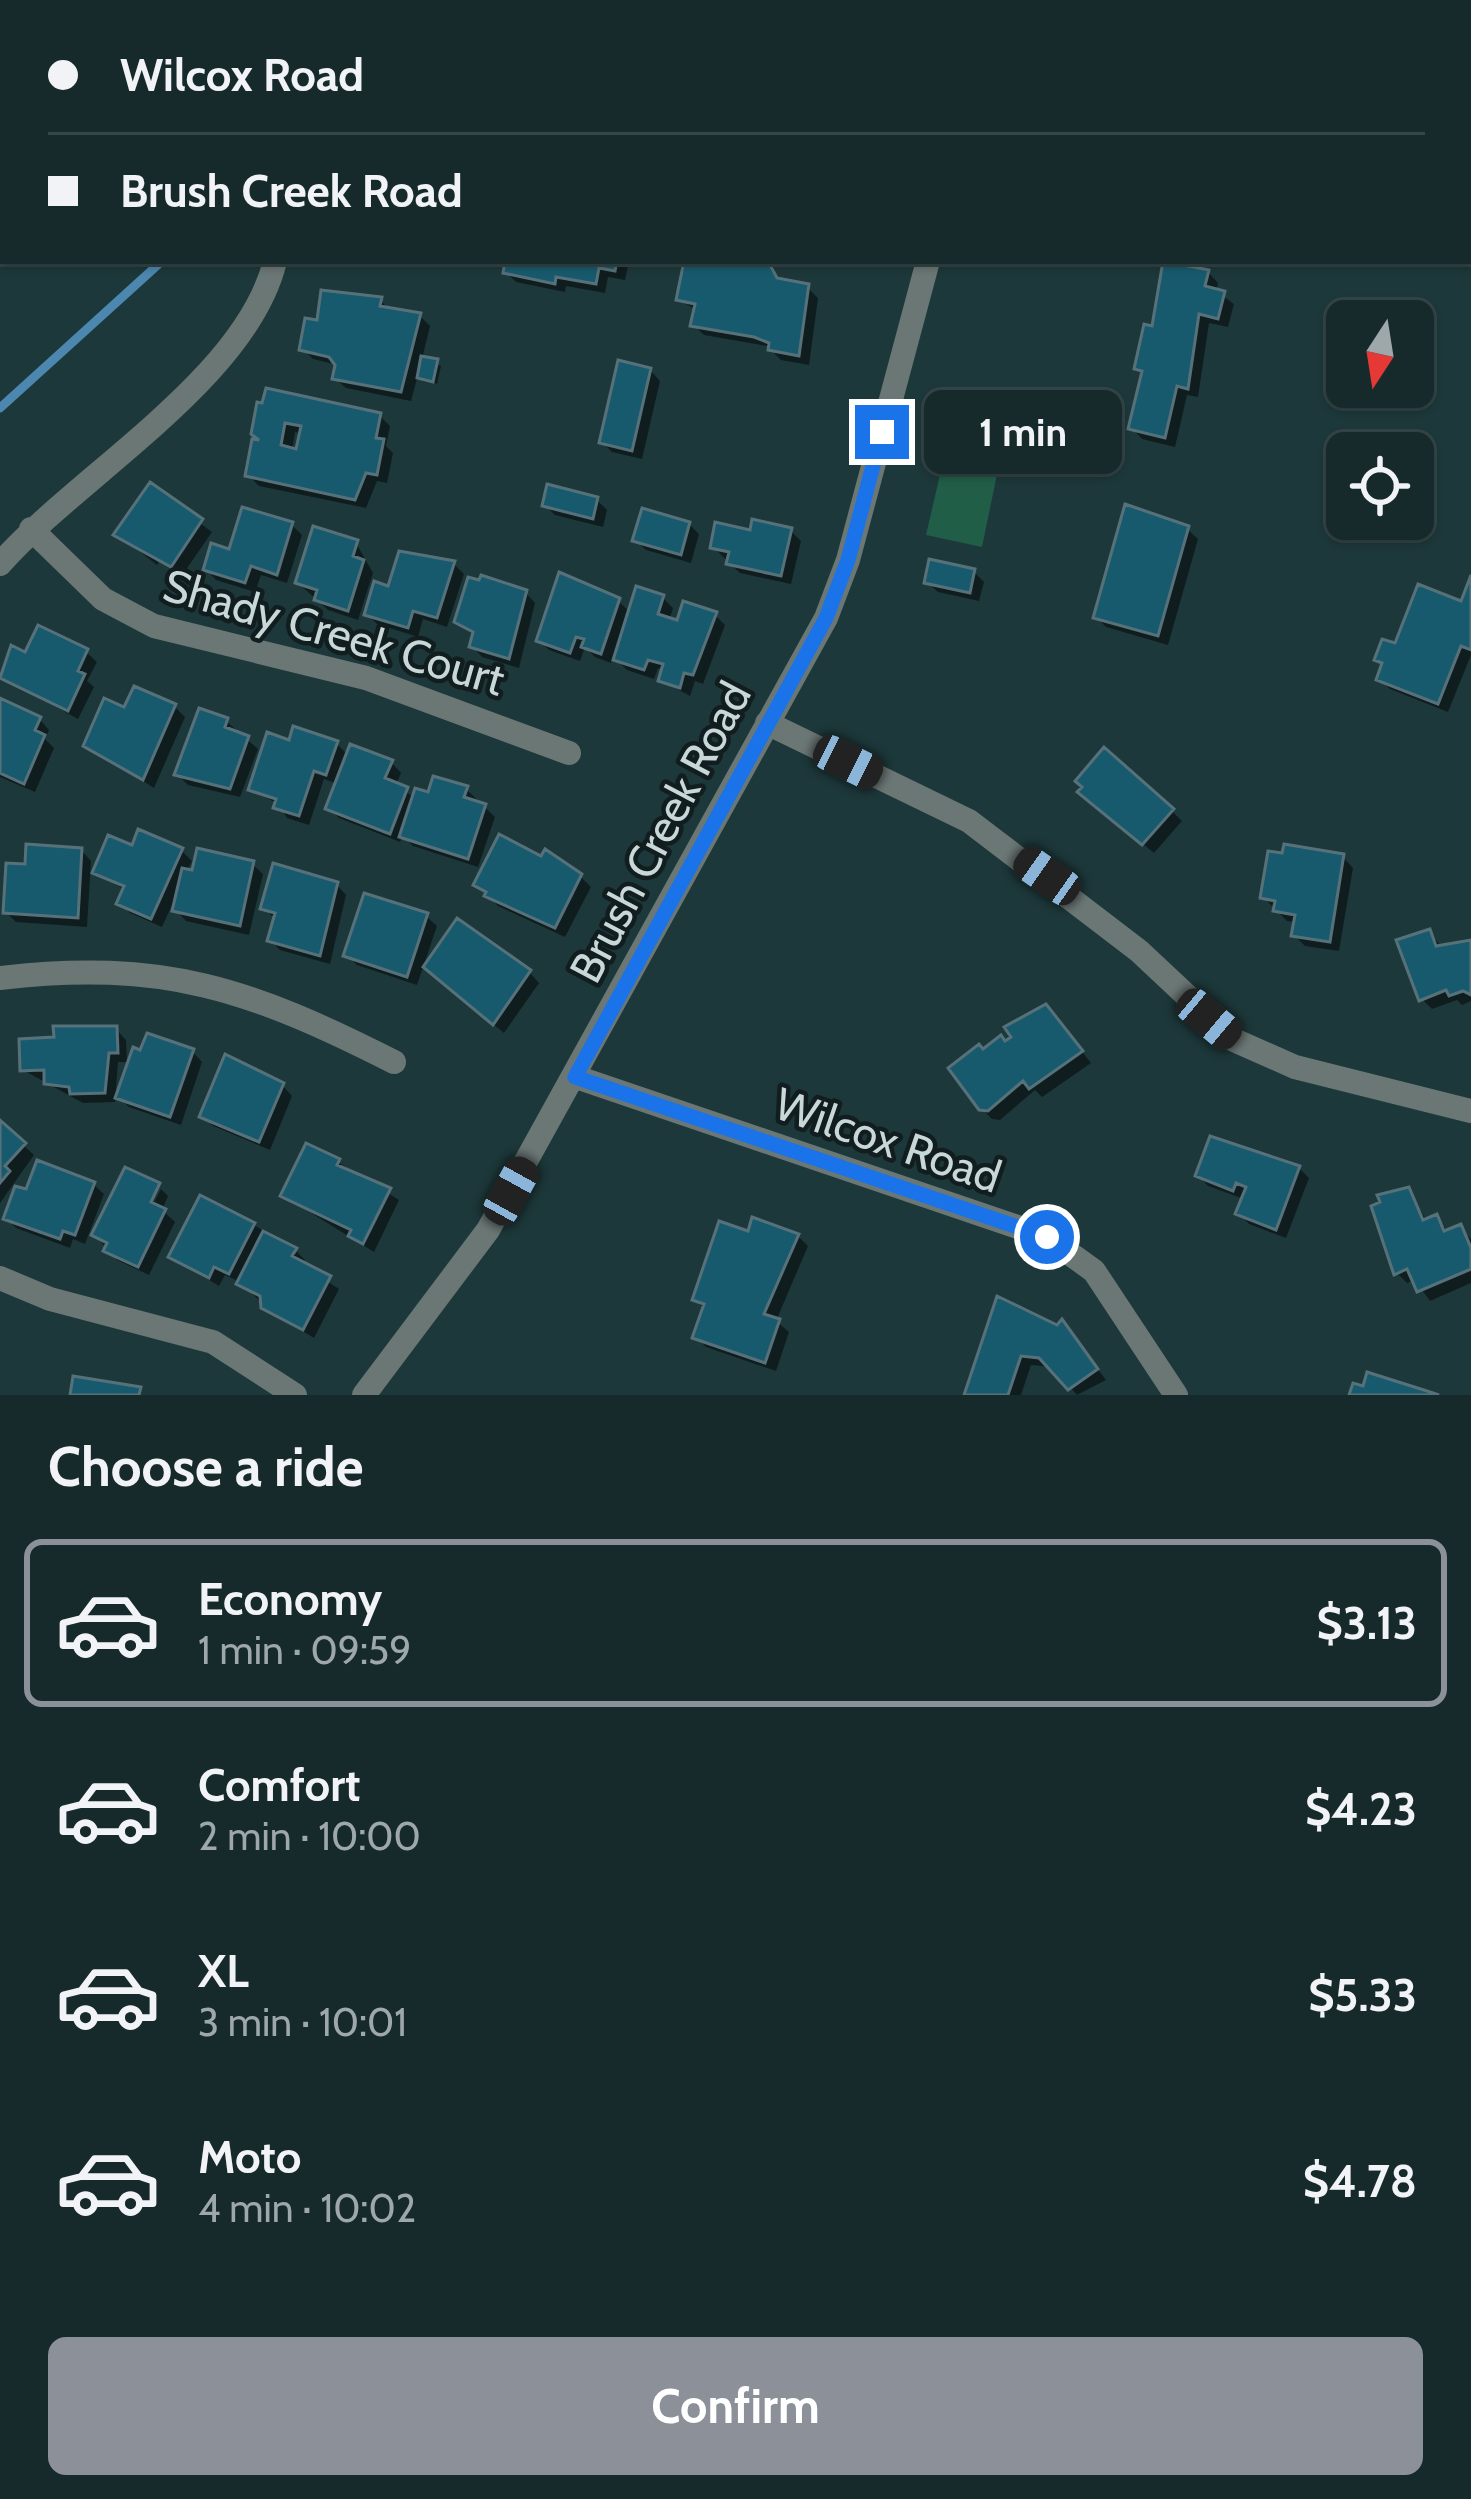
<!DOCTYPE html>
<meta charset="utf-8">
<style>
body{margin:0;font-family:Cabin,sans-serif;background:#233638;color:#f1f3f6;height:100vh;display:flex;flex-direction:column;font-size:45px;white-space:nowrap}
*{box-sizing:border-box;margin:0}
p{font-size:39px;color:#9ea7a9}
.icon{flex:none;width:66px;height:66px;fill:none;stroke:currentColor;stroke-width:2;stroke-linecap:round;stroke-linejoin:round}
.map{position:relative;height:1395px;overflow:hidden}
.drawer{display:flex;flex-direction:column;background:#162a2c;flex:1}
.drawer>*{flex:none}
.banner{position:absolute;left:0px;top:0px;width:1473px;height:264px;box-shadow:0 3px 9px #0004,0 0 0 3px #354648;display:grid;align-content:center;height:264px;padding:0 48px;background:#162a2c}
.needle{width:78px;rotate:192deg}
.tools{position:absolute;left:1326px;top:300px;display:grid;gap:24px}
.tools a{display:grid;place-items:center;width:108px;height:108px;border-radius:18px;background:#162a2c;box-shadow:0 3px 9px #0004,0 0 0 3px #354648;font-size:60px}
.end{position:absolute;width:54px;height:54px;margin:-27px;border:15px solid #1a73e8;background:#fff;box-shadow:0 0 0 6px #fff}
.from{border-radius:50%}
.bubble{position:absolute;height:84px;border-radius:18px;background:#162a2c;box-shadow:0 3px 9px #0004,0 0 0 3px #354648;font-size:39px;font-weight:700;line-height:84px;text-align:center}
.car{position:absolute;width:36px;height:72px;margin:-36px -18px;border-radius:15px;box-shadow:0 0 9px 3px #0007;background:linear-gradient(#222 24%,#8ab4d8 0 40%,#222 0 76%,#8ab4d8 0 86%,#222 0)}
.banner b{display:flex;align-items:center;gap:42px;height:114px;font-size:45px}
.banner b+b{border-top:3px solid #354648}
.banner i{width:30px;height:30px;background:#f1f3f6}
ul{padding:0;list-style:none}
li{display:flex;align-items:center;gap:36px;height:168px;margin:0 24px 18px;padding:0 24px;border:6px solid transparent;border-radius:18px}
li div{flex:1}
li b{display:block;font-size:45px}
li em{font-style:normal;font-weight:700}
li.current{border-color:#8c9099}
li>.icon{width:108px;height:108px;stroke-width:1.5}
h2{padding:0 48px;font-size:54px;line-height:144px}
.button{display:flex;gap:24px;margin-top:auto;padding:24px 48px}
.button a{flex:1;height:138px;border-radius:18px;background:#8c9099;color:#fff;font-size:48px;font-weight:700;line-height:138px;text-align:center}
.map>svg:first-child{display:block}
.green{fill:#205e47}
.shadow{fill:#0007;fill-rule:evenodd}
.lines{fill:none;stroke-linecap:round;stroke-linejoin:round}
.stream{stroke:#4c87b0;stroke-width:9}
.building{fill:#185a6d;stroke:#57717a;stroke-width:3;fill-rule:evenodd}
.minor{stroke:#6b7775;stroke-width:24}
.tertiary{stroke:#6b7775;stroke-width:24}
.route{stroke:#1a73e8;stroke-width:15}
.labels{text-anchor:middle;stroke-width:9;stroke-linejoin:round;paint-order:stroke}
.street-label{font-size:45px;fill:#c8d7d8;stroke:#111d1e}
</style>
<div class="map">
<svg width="1471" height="1395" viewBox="0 0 1471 1395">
<rect width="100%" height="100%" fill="#1d383a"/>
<path class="green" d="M953 419 1006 431 982 547 926 535Z"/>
<path class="shadow" d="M173 0 171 3 119 1 120 0Z
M505 0H566L568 2 502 3Z
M843 0H890L842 3Z
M0 110H3V151L0 149Z
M508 261H629L625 280 608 277 605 293 566 286 565 292 516 282 506 272Z
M687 261H771L779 282 807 287 818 298 809 365 781 360 767 346 704 335 694 325 697 311 679 299Z
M1208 272 1218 283 1216 291 1234 304 1228 327 1209 323 1198 397 1187 395 1175 447 1142 439 1132 428 1144 376 1137 368 1155 330Z
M380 300 391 311 420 316 430 326 422 359 441 366 437 384 418 375 411 401 346 388 335 378 338 365 313 359 303 349 319 323Z
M650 370 660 381 642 459 612 452 602 442Z
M259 406 380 416 390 426 386 446 393 453 387 483 377 481 366 508 259 486 248 475 266 445ZM295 432 302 433 299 453 292 451Z
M150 486 212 532 183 574 161 559 157 565 117 534Z
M597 500 607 510 603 527 555 515 545 505Z
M689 524 699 534 691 563 646 550 635 540Z
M292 525 302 535 287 583 261 575 255 592 216 580 206 569Z
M1187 529 1198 539 1168 645 1106 627 1096 617Z
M790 530 801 541 791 584 740 573 713 547 752 533Z
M356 543 373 573 358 620 328 610 298 583Z
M454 564 464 574 447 627 423 619 418 637 377 624 367 614Z
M973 571 984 582 979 601 938 592 927 582Z
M1471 583V655L1448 712 1390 689 1379 679 1384 665 1378 659 1462 605Z
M525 592 535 603 519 668 482 657 472 646 475 636 457 621Z
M663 598 673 608 669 621 679 624 715 615 725 625 703 684 695 681 690 696 661 680 665 670 658 668 654 679 627 670 613 656 611 663 595 657 585 647 580 661 549 650 539 640 618 601 631 613Z
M12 649 26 656 86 652 97 662 87 681 94 687 78 719 0 676Z
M0 705 39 719 49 730 45 739 54 748 35 792 0 777Z
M175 707 185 717 154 788 86 745 126 711Z
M226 721 258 749 240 797 188 785 178 775Z
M291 743H336L349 756 391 762 401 773 396 785 415 798 466 789 495 817 478 867 413 846 403 836 400 842 339 818 329 808 338 784 324 779 309 825 287 818 278 804 251 789Z
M1085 787 1172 811 1182 821 1154 853 1091 802Z
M134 849 181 850 192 861 186 872 252 864 263 874 249 935 186 921 176 910V896L162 927 130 913 120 903 125 890 96 872Z
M81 850 91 861 87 927 16 922 6 912 27 867Z
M1343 857 1353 868 1339 951 1305 946 1294 935 1297 922 1287 921 1263 897Z
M580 876 591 887 565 937 498 906 476 884Z
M336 884 346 895 330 964 280 950 270 940 276 920 264 908Z
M426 916 437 926 417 985 357 965 347 955Z
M1429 932 1442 947 1471 943V1001L1462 1005 1457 1000 1432 1009 1422 999Z
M529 972 539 983 504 1033 437 977Z
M1056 1018 1091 1063 1042 1097 1035 1090 1000 1120 992 1119 981 1108 983 1053Z
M116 1029 126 1040 127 1062H118L115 1102 83 1103 23 1070Z
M192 1051 202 1062 181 1125 129 1107 119 1097Z
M282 1085 292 1096 270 1150 213 1126 203 1116Z
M0 1124 34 1155 0 1203Z
M338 1162 399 1200 374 1252 284 1196Z
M1299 1168 1309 1178 1286 1238 1249 1224 1239 1213 1244 1199 1208 1186 1198 1175Z
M93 1184 104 1194 85 1244 73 1239 70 1248 16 1228 6 1218 28 1193Z
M161 1189 168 1196 162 1210 175 1222 149 1275 117 1260 95 1235 147 1216Z
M1408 1190 1427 1221 1437 1217 1449 1233 1460 1228 1471 1239V1283L1430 1301 1415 1280 1407 1283 1397 1273Z
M254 1225 295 1250 305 1260 303 1265 339 1289 314 1338 271 1312 240 1282 225 1275 219 1286 172 1257Z
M750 1235 798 1236 808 1246 776 1321 789 1332 776 1371 706 1347 696 1337 705 1309 695 1299Z
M1063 1323 1106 1380 1077 1395 1052 1367 1031 1365 1021 1395H968Z"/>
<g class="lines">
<path class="stream" d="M365 3 368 0
M0 408 162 261"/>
</g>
<path class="building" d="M505 261H617L615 271 599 268 596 284 556 277 555 284 503 273Z
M684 261H768L777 278 809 284 799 356 768 350 769 343 754 337 690 326 695 304 676 300Z
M1163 261 1209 270 1205 286 1225 291 1218 319 1199 314 1188 389 1177 386 1165 438 1128 429 1142 371 1134 369 1144 324 1152 326Z
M321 290 382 297 380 306 421 313 401 392 332 379 335 365 329 357 299 350 305 318 317 320Z
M421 356 438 359 433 382 417 378Z
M618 360 651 368 632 451 599 443Z
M266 388 381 413 376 438 384 439 377 475 366 473 355 500 245 476 252 439 259 440 251 434 257 402 262 403ZM285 423 301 426 296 449 281 445Z
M150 482 203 519 171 567 113 535Z
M547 484 598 497 593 519 542 506Z
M1125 504 1189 526 1158 636 1093 618Z
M242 507 293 522 277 575 251 566 245 583 203 570 211 543 229 549Z
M642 508 690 522 681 555 632 541Z
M752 519 792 528 781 576 726 564 729 552 710 548 715 522 750 530Z
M313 526 358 540 353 556 364 560 348 611 314 600 317 590 295 583Z
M399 551 455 561 437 618 413 611 408 628 364 615 374 581 388 586Z
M929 559 975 569 970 593 924 583Z
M559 572 620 598 601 654 581 647 584 639 576 637 570 653 536 641Z
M481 575 527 590 509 659 469 647 473 632 454 622 468 577 479 580Z
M1471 575V650L1461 646 1438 704 1376 680 1382 663 1374 660 1382 639 1395 643 1418 584 1461 601Z
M636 586 664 595 658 614 677 620 683 601 717 612 693 675 684 673 680 688 658 681 663 664 648 660 644 670 613 660Z
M38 625 88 649 78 671 85 674 68 711 0 678 11 645 25 652Z
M134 686 176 704 143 780 83 746 104 698 124 707Z
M0 698 41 717 35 730 45 735 24 784 0 773Z
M199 708 228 718 225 727 249 736 230 789 174 775Z
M293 726 338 741 326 775 314 771 299 816 273 808 276 799 248 790 267 732 289 740Z
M350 744 393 760 385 778 408 787 390 834 325 809Z
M1104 747 1174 809 1142 845 1077 792 1082 787 1075 781Z
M433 776 468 786 464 797 486 804 468 859 399 837 415 788 428 792Z
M138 829 183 848 151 919 116 904 124 886 92 873 108 835 132 845Z
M499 834 541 856 545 849 582 874 555 928 484 896 486 892 473 885Z
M26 844 82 848 78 918 3 913 6 863 25 864Z
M1284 844 1344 854 1330 942 1291 936 1295 915 1273 911 1275 901 1260 898 1268 851 1282 853Z
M197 848 254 861 240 926 172 911 182 868 192 870Z
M273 863 338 882 320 956 267 941 275 913 260 909Z
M364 893 428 913 407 977 343 956Z
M457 918 531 970 493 1025 423 967Z
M1430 929 1436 946 1471 940V995L1463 991 1449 996 1446 990 1419 1001 1396 940Z
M1046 1004 1083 1051 1029 1089 1023 1081 988 1111 979 1110 948 1068 979 1044 983 1049 1001 1035 1005 1041 1011 1037 1004 1027Z
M53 1026H117L118 1053H109L105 1093 70 1094 69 1087 44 1084V1070L20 1071 19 1039 54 1037Z
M147 1033 194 1049 170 1117 115 1098 133 1047 140 1050Z
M225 1054 284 1083 259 1142 199 1117Z
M0 1120 26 1143 5 1166 10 1171 0 1183Z
M1210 1136 1300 1166 1276 1230 1235 1214 1246 1187 1236 1183 1233 1191 1195 1176Z
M306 1143 340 1159 337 1165 391 1188 363 1244 348 1236 351 1230 280 1196Z
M37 1160 95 1182 75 1235 63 1231 60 1239 3 1219 15 1186 26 1189Z
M125 1167 160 1183 151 1202 166 1209 138 1267 103 1251 107 1243 91 1235Z
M1409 1187 1423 1220 1437 1214 1444 1231 1461 1224 1471 1248V1269L1417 1292 1407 1269 1394 1275 1371 1206 1380 1202 1377 1195Z
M200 1195 255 1223 229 1274 214 1267 209 1278 168 1257Z
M752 1217 799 1234 764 1314 780 1319 765 1363 692 1338 704 1304 692 1300 719 1221 748 1231Z
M263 1231 297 1248 292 1256 331 1276 303 1330 261 1308 260 1296 236 1284Z
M997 1296 1057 1325 1062 1319 1098 1369 1068 1390 1039 1358 1021 1356 1008 1395H964Z
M1367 1372 1427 1391 1439 1395H1349L1353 1383 1363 1386Z
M73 1376 141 1387 139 1395H70Z"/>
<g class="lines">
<path class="minor" d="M0 20 3 21
M31 529 103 599 154 626 366 678 569 753
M0 564C80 474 247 378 275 261
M767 723 969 821 1139 951 1234 1040 1295 1067 1471 1111
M0 978C163 959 250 989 394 1062
M576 1077 1047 1237 1094 1271 1176 1395
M0 1278 50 1299 213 1342 295 1395"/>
<path class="tertiary" d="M997 3V0
M364 1395 488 1230 826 618 848 560 928 261"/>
</g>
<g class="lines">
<path class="route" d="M882 432 848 560 826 618 575 1077 1047 1237"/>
</g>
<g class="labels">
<g class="street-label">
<text transform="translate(334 632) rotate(16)" y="16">Shady Creek Court</text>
<text transform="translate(660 832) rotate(-62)" y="16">Brush Creek Road</text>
<text transform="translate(888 1140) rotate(19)" y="16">Wilcox Road</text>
</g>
</g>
</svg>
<div class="tools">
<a><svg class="needle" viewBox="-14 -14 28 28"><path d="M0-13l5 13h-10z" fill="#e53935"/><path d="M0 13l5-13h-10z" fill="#9ea7a9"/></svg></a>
<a><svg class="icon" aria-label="locate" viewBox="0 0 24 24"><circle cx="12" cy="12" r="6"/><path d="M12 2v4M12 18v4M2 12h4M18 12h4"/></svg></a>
</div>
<i class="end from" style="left:1047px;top:1237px"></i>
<i class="end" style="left:882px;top:432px"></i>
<div class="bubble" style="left:924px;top:390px;width:198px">1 min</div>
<i class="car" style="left:848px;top:762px;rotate:116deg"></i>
<i class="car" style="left:1047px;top:876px;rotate:305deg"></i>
<i class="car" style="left:1209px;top:1019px;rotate:130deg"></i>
<i class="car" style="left:511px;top:1191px;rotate:29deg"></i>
<div class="banner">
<b><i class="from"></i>Wilcox Road</b>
<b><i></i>Brush Creek Road</b>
</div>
</div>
<section class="drawer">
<h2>Choose a ride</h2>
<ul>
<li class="current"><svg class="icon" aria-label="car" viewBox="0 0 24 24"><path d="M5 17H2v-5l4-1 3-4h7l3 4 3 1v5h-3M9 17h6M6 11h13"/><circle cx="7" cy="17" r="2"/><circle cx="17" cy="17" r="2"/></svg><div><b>Economy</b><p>1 min · 09:59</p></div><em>$3.13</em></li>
<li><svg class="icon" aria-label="car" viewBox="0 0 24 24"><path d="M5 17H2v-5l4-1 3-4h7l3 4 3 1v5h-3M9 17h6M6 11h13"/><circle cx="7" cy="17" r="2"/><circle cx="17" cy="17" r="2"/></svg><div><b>Comfort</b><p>2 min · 10:00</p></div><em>$4.23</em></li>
<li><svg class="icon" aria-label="car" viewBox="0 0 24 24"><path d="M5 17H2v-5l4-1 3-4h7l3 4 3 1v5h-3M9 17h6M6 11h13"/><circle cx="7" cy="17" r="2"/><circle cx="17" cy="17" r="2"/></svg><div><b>XL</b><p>3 min · 10:01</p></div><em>$5.33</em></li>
<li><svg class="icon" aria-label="car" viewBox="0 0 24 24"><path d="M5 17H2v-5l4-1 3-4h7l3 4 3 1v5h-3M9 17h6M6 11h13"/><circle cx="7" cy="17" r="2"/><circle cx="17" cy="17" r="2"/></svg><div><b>Moto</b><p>4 min · 10:02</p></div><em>$4.78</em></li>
</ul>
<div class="button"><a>Confirm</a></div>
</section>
